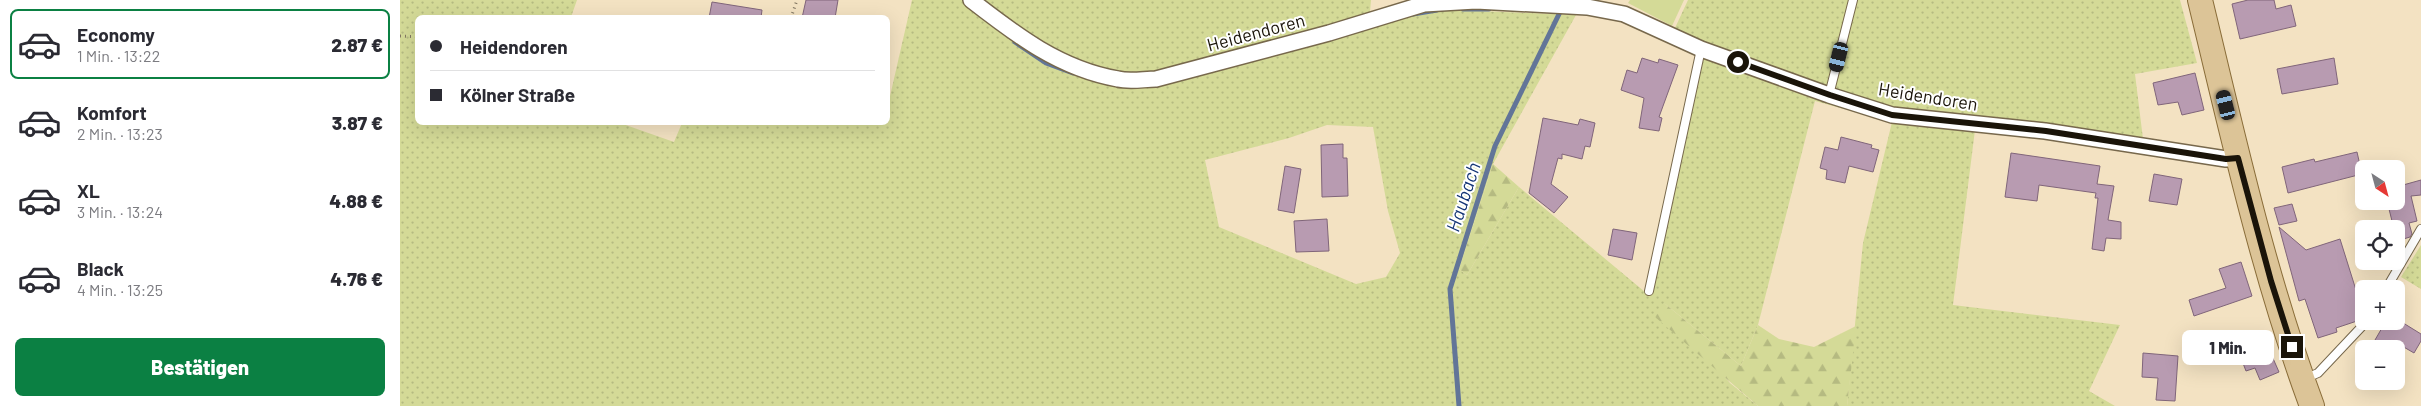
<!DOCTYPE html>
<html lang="de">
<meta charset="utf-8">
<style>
body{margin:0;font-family:Barlow,sans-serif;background:#f7f7f7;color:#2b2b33;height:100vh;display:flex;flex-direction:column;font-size:19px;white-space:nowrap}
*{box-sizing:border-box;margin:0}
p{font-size:16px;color:#7c7c81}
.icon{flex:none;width:28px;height:28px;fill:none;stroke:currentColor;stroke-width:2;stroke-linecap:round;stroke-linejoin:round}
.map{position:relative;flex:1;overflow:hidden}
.details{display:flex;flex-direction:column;background:#fff;width:400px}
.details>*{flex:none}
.banner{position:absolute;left:15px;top:15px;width:475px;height:110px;border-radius:8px;box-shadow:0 5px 20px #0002;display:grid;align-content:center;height:110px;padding:0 15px;background:#fff}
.needle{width:32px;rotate:144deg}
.buttons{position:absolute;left:1955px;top:160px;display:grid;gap:10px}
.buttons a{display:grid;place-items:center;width:50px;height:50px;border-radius:8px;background:#fff;box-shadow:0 5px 20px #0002;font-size:25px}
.end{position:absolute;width:22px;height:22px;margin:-11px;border:6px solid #1a1409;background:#fff;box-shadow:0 0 0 2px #fff}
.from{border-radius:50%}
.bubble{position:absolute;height:35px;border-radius:8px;background:#fff;box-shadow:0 5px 20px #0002;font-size:16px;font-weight:800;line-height:35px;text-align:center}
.car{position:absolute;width:15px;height:30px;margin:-15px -8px;border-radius:6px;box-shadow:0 0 4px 1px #0007;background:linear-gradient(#222 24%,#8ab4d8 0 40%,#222 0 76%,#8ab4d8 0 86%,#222 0)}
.banner b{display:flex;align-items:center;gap:18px;height:48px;font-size:19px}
.banner b+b{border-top:1px solid #e1e1e2}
.banner i{width:12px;height:12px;background:#2b2b33}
ul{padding:9px 0 0;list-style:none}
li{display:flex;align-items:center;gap:15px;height:70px;margin:0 10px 8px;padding:0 5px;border:2px solid transparent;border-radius:8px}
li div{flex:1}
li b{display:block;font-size:19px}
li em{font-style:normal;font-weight:800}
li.active{border-color:#0b8043}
li>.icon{width:45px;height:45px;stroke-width:1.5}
.action{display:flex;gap:10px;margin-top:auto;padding:10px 15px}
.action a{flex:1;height:58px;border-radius:8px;background:#0b8043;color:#fff;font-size:20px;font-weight:800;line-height:58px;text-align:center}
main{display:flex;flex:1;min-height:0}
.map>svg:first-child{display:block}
.grass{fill:url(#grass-dots);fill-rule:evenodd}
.forest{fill:url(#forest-firs)}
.pitch{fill:#d4da97}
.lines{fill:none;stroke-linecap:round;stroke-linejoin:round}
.stream{stroke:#627598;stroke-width:5}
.building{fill:#b89bb1;stroke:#80657a}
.service-casing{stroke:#77684c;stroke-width:10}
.minor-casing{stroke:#77684c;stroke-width:18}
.primary-casing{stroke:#896c38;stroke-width:26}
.path{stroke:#817661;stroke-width:3;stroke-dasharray:1 4;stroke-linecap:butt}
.service{stroke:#fff;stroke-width:8}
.minor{stroke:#fff;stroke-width:15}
.primary{stroke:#dcc497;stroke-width:24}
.route{stroke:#1a1409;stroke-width:6}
.labels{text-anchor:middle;stroke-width:4;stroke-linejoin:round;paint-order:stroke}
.street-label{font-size:18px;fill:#1a1409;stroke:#fff}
.water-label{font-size:19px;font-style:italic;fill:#133475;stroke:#fff}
</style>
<main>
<section class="details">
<ul>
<li class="active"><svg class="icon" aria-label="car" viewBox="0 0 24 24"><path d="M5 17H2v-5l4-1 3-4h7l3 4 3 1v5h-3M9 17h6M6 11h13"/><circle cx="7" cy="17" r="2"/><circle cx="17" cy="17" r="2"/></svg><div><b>Economy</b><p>1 Min. · 13:22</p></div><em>2.87 €</em></li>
<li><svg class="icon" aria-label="car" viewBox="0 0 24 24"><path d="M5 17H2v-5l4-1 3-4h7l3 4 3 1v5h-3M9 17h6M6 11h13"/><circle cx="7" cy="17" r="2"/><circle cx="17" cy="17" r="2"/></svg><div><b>Komfort</b><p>2 Min. · 13:23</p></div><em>3.87 €</em></li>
<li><svg class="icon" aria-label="car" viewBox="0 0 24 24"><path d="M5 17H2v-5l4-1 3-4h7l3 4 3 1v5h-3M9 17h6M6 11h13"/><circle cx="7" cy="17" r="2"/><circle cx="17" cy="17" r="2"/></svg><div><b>XL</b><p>3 Min. · 13:24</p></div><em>4.88 €</em></li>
<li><svg class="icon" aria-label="car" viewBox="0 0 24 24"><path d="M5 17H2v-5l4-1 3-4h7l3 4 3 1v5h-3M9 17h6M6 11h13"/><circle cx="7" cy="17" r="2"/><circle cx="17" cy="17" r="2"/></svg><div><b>Black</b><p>4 Min. · 13:25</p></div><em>4.76 €</em></li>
</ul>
<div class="action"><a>Bestätigen</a></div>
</section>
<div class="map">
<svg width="2021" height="406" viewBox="0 0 2021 406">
<defs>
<pattern id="grass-dots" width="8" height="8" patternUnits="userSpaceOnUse" patternTransform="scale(1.25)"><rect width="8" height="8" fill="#d4da97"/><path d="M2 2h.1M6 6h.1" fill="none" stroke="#b5ba81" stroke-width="1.8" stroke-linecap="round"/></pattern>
<pattern id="forest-firs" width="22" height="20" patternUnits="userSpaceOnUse" patternTransform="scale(1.25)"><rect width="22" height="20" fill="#d4da97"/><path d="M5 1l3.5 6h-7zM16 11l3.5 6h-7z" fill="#b5ba81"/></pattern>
</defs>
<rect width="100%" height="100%" fill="#f3e2c2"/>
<path class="grass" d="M0 0H177L171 17 18 18V122L220 123 274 142 282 123 488 122V105L512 0H971L970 12 977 26 1033 9 1176 15 1093 164 1059 269 1067 275 1119 187 1245 292 1300 50 1275 28 1288 0H1780L1797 63 1735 74 1743 139 1652 127 1649 139 1575 130 1553 305 1720 325 1689 391 1715 406H1447L1463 243 1492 122 1415 101 1358 325 1341 366 1264 303 1330 383 1358 406H0ZM927 125 973 127 988 211 1000 253 986 277 956 284 819 227 805 160 889 138Z
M2021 245V289L2001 277Z"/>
<path class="forest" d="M1093 164 1119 187 1067 275 1059 269Z
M1264 303 1341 366 1358 325 1379 339 1414 347 1456 326 1447 406H1358L1254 316Z"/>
<path class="pitch" d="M1230 0H1284L1272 26 1228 3Z"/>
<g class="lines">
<path class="stream" d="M1063 9H1089
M1013 14 1037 10
M615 42 646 63 673 73
M1059 406 1050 289 1095 146 1161 10"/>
</g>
<path class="building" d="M406 0H438L435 18H402Z
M1848 0H1874L1876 9 1891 5 1896 26 1840 39 1832 4Z
M312 2 362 10 361 18H309Z
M1242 58 1258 63 1259 59 1278 65 1259 117 1262 118 1259 131 1239 128 1244 98 1221 90 1227 70 1237 73Z
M1934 58 1938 84 1882 94 1877 69Z
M1795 73 1804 110 1782 115 1778 102 1758 105 1753 83Z
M1143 118 1178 125 1180 119 1195 123 1190 147 1185 146 1182 159 1162 154V159L1158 158 1151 184 1168 197 1154 213 1129 193Z
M1441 137 1472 145 1471 148 1479 150 1473 172 1449 166 1445 183 1426 179 1427 170 1420 168 1425 147 1438 150Z
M943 144V158H947L948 196 922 197 921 145Z
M1957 152 1962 174 1888 193 1882 167 1914 159 1915 162Z
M1611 153 1700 166 1697 184 1714 186 1708 220 1721 222V239L1706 238 1704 251 1692 249 1698 198H1695L1696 193 1639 185 1637 201 1605 197Z
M885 166 901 169 894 213 878 210Z
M1754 174 1782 179 1777 205 1749 201Z
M2021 180V195L2011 196 2017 221 2009 223 2012 234 2010 237 1997 241 1996 229H1994L1987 201H1996V187Z
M1892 204 1897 221 1879 225 1874 208Z
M927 219 929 251 896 252 894 221Z
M1879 227 1906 250 1940 239 1956 290 1964 287V317L1960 320 1936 328 1937 332 1918 338 1905 299 1899 301Z
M1213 229 1237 233 1232 260 1208 255Z
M1841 262 1852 296 1794 316 1789 300 1826 288 1819 269Z
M1986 321H2000L2021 334V341L2014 353 2002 346 1997 353 1996 349H1989L1975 340Z
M1868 347 1879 372 1860 380 1855 368 1846 371 1841 358Z
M1743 353 1778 356 1775 401 1756 400 1758 378 1742 377Z"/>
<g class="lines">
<defs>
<path id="service" d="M1429 95 1453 0
M1986 289 2021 229
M1249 291 1301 49
M1904 379 1918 373 1967 321"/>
<path id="minor" d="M571 0C616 35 660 69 718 79 730 82 744 79 756 79L929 33 1024 4 1076 1 1187 7 1224 14 1301 49 1429 95 1492 115 1645 131 1826 159 1838 158"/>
<path id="primary" d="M1800 0C1833 136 1863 274 1912 406"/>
</defs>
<use href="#service" class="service-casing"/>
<use href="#minor" class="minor-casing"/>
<use href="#primary" class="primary-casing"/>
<path class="path" d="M391 18 397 0
M0 36 18 37"/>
<use href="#service" class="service"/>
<use href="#minor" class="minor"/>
<use href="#primary" class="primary"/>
</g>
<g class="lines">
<path class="route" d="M1338 62 1430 95 1492 115 1646 131 1826 159 1838 158 1871 281 1892 347"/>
</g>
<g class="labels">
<g class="street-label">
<text transform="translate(856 33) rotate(-15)" y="6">Heidendoren</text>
<text transform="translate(1528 97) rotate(9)" y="6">Heidendoren</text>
</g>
<g class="water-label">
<text transform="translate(1063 197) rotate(-72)" y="7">Haubach</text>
</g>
</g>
</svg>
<div class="buttons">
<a><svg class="needle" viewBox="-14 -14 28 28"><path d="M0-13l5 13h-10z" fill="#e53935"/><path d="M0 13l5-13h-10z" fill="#7c7c81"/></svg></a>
<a><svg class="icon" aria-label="locate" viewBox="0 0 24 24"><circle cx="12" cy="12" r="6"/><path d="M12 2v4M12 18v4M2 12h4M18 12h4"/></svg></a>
<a>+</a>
<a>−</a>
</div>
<i class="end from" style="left:1338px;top:62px"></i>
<i class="end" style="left:1892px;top:347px"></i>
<div class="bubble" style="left:1782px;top:330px;width:92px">1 Min.</div>
<i class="car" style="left:1439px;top:57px;rotate:194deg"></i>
<i class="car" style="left:1826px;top:105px;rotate:346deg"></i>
<div class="banner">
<b><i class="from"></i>Heidendoren</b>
<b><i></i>Kölner Straße</b>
</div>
</div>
</main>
